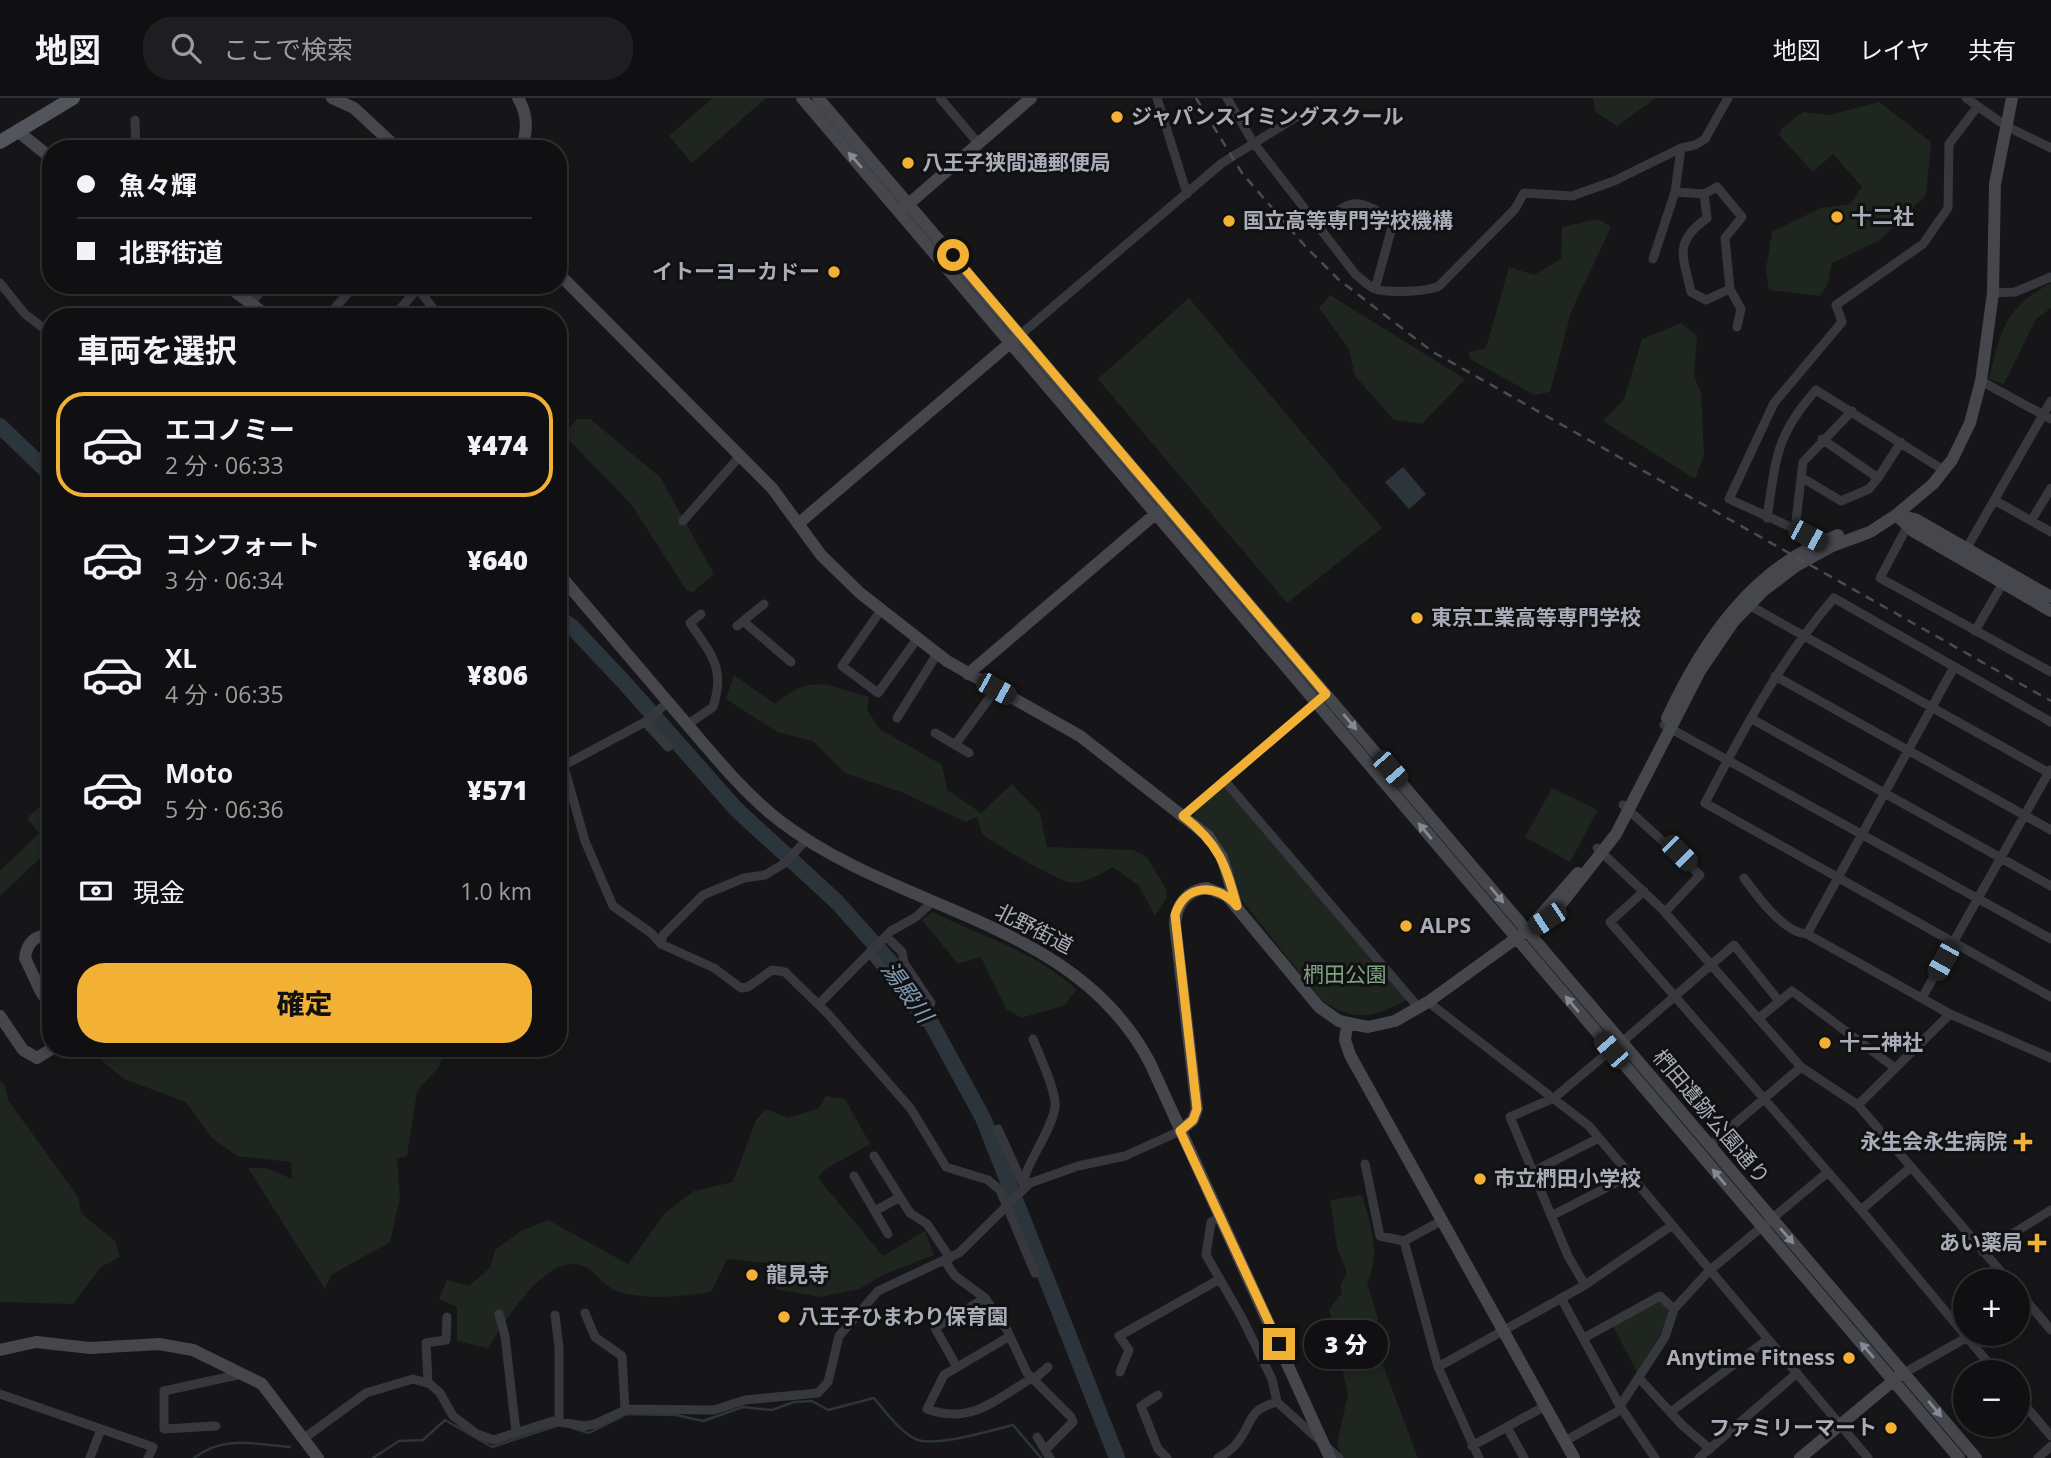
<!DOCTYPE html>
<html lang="ja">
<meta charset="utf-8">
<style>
body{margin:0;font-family:"Open Sans","Noto Sans JP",sans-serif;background:#1e1e20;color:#f1f3f6;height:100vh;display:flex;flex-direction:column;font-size:26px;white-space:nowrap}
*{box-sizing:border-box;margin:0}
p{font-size:23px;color:#9c9d9f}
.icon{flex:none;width:38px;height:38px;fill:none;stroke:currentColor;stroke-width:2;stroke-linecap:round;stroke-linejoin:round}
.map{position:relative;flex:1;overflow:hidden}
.panel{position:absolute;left:42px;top:210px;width:525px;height:749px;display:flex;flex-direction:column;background:#101012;border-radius:28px;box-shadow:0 4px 10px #0003,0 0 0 2px #303032}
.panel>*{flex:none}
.hud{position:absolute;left:42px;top:42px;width:525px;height:154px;border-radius:28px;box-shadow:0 4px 10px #0003,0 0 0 2px #303032;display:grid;align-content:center;height:154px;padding:0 35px;background:#101012}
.tools{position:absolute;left:1953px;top:1171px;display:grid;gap:14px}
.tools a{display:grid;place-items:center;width:77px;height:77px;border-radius:50%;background:#101012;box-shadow:0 4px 10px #0003,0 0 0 2px #303032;font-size:35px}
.end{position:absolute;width:32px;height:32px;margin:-16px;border:9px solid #f2b134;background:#111;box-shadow:0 0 0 4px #111}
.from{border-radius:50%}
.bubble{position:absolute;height:49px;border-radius:24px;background:#101012;box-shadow:0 4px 10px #0003,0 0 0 2px #303032;font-size:23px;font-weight:800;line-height:49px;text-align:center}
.car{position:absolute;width:21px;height:42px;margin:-21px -10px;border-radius:9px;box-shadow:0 0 5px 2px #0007;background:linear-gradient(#222 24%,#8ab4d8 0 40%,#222 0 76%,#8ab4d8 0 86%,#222 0)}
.hud b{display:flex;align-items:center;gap:24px;height:66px;font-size:26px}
.hud b+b{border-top:2px solid #303032}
.hud i{width:18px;height:18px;background:#f1f3f6}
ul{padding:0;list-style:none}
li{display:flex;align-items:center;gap:21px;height:105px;margin:0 14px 10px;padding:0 21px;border:4px solid transparent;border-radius:28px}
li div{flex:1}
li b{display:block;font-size:26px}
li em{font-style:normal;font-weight:800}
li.current{border-color:#f2b134}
li>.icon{width:63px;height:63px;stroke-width:1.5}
h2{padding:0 35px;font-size:32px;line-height:84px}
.pay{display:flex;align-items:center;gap:18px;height:77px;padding:0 35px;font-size:26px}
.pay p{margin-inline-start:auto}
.primary-button{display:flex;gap:14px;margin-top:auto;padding:14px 35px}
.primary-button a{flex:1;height:80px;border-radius:28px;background:#f2b134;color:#111;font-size:28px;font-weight:800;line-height:80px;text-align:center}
header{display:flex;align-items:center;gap:42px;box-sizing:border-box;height:98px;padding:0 35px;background:#101012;border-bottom:2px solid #303032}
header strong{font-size:33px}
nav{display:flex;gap:38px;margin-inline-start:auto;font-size:24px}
.search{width:490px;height:63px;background:#1e1e20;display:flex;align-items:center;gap:18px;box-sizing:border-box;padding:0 24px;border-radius:28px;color:#9c9d9f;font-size:26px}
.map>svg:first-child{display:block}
.green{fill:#1e261f}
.water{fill:#2c353c}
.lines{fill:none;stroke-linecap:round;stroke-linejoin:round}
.stream{stroke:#2c353c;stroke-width:2.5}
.river{stroke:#2c353c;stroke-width:16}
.street{stroke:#37383d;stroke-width:9}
.secondary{stroke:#45474d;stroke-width:12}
.primary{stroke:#53555c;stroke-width:14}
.rail{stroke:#4a4c52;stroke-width:2.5;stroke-dasharray:9 7;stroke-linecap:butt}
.oneway{fill:#858993}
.route{stroke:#f2b134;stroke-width:9}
.poi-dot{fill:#f2b134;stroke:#111113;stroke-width:2.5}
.labels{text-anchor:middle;stroke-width:6;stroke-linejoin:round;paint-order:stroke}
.poi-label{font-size:21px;font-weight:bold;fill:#a8adb8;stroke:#111113;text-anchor:start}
.street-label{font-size:21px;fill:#a8adb8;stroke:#111113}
.park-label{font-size:21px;fill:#7fa381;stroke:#111113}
.water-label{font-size:23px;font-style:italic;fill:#7f9bb3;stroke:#111113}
</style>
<header>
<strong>地図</strong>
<div class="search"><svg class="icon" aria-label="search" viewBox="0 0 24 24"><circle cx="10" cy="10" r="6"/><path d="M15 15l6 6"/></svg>ここで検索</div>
<nav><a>地図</a><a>レイヤ</a><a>共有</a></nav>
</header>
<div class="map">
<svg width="2051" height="1360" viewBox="0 0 2051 1360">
<rect width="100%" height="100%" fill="#161618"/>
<path class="green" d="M713 0H766L692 65 669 38Z
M1593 0H1656L1617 28 1595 13Z
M1879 4 1931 44 1926 97 1880 142 1832 165 1828 186 1820 198 1769 192 1766 172 1772 134 1821 110 1850 106 1862 89 1833 56 1813 74 1779 37 1782 30 1803 14 1830 17Z
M1598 121 1611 129 1571 214 1550 294 1534 297 1470 261 1469 254 1486 250 1509 169 1534 177 1561 161 1562 129Z
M2051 185V210L2036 221 2004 286 1989 281C2001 231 2004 211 2051 185Z
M1330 197 1465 281 1422 326 1394 322 1355 278 1349 251 1319 210Z
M1189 200 1382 430 1287 505 1098 281Z
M1681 225 1697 238 1694 279 1701 294 1704 357 1695 381 1603 323 1624 301 1642 241Z
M578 321H590L660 379 714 476 693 494 687 493 631 406 563 336Z
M734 577 775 606C813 575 825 587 869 599L867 612 880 631 942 667 947 692 981 715 1012 686 1040 715 1047 749 1133 752 1147 759 1166 791 1167 799 1155 818 1139 788 1113 769C1100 776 1088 784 1073 785 1060 785 995 746 982 736L977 719 966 724 901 694 845 675 813 643 777 634 726 601Z
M1227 685 1410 900C1376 919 1356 926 1321 902L1242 802 1225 754 1194 719 1196 712Z
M1552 690 1598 712 1570 764 1525 739Z
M51 699V750L0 798V773L39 735 27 720Z
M933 814C985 841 1032 851 1077 892L1063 908 1021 920 1006 911 981 859 958 866 922 822Z
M93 950H446L439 969 417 993 407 1058 397 1061 400 1100 390 1144 331 1177 325 1191 248 1070H266L292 1081 291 1064 237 1058 211 1039 186 1004 124 981 103 964Z
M0 982 5 988 8 1002 78 1099 81 1115 115 1143 120 1159 101 1169 73 1206 0 1204Z
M826 998 845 1001 870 1046 824 1072 818 1080 883 1158 925 1133 934 1157 883 1177 859 1191 820 1199 776 1191 777 1166 727 1161 711 1194C680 1199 650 1202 619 1194 604 1190 596 1171 580 1167 544 1157 504 1225 488 1250L457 1243V1209L439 1201 447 1182 469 1188 490 1170 495 1152 521 1133 548 1122 628 1166 666 1114 694 1093 733 1084 756 1022 766 1011 788 1020 819 1010Z
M1362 1097C1370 1124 1382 1157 1367 1184L1378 1221 1372 1238 1418 1360H1342L1337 1345 1348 1297 1329 1211 1342 1195 1340 1188 1347 1175 1337 1150 1330 1102Z
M1658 1203H1662L1669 1210 1663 1233 1637 1274 1613 1228Z"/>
<path class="water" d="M1403 369 1426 396 1409 411 1385 384Z"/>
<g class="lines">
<path class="stream" d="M572 1330 589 1335 627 1316 676 1317 703 1323 743 1309 772 1312 794 1304 812 1303 828 1312 874 1300C885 1313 904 1340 922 1343 945 1346 990 1333 1013 1327L1041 1360
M194 1360C223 1337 255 1346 290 1349
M373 1360 399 1343 423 1342 445 1322 492 1349 559 1327"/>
<path class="river" d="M0 328 51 377
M558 519 571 528 623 583 736 711 837 804 893 867 918 901 983 1020 1117 1360"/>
<path class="street" d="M940 0 978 45
M1157 0 1187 96
M1227 0 1253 44 1356 177C1362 181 1369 189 1375 191 1388 195 1427 194 1439 188L1515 111 1524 95 1572 98 1614 83 1681 50 1695 47 1705 41 1728 0
M1966 0 2006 28 2051 50
M135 22 136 51
M1675 94 1704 96 1717 89 1742 119 1725 140 1730 191 1741 211 1737 229
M1704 96 1707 120C1673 145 1683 157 1691 194L1706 202 1730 191
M1315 128C1356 101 1351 98 1394 122L1375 191
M1653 161 1675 94 1681 50
M0 185 25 216 51 236
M418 191 440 219
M1993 195 2015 194 2051 179
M251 206 265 187
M327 219 355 187
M393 219 421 187
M1020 237 1222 65 1298 18
M1981 283 2051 321
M1822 341 1878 380 1901 344
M1801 379 1841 403 1869 391 1878 380
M1994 402 2051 434
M1767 420C1776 361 1775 338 1816 292L1945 373
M683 423 740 358
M2031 423 2051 390
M1907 429 1880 480 2051 574
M1795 431 1803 364 1852 313
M1822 448 1795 431 1729 401 1774 305 1842 224 1836 207 1923 146 1948 110 1949 46 1977 9
M1965 453 2051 303
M1747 506 2051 676
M881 512 842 568 878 595 917 541
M743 523 791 564
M737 528 764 506
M1975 533 2004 483
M1775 578 2051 732
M897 620 937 556
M1752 621 2051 788
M645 624 668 649
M2051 624 1834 500C1781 561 1742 634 1705 705L2051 899
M687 627 713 609C726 570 711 556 690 525L701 516
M1664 627 2051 841
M935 635 969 655
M955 647 996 591
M558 648 585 743 613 808 651 835 661 846 714 870 741 890 748 889 772 872 785 874 828 916 911 1011 946 1069 988 1082 1000 1092 1035 1175
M559 670 645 624 668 604
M1224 682 1419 910
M1623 707 1700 777 1665 814
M1183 718 1319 602
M1597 750 1662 811 1801 969 1858 1007 2009 1183
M1744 780C1757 798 1784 835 1807 836L1950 916 2051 960
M1644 793 1610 824 1861 1112 1996 1274
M1807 836 1954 569
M886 838 902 854 904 865 931 905
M661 846 663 837 703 797 744 780 765 777 785 765 806 742
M871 856 923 924
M1922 900 2050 672
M1428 904 1589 1028 1868 1360
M819 906 891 833 916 819 932 804
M1759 920 1792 893 1895 970
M1622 944 1734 847 1779 903
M1858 1007 1950 916
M998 1031 1022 1084
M1710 1047 1801 969
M874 1058 910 1115 927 1126 950 1160
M1365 1066 1380 1138 1404 1143 1438 1269 1479 1360
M1534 1073 1599 1040
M854 1078 888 1136
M1024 1090C1019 1075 1052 1034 1055 1009 1057 994 1039 957 1033 941
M1861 1112 1911 1069
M875 1113 900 1099
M1553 1117 1629 1078
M1219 1120 1211 1124 1206 1157 1241 1218 1272 1281 1277 1304
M1404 1143 1443 1122
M1983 1154 2051 1112
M945 1163 955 1178 985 1200
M1585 1187 1568 1158 1510 1019 1554 1000 1611 952
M2018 1193 2051 1232
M1561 1200 1620 1308 1655 1360
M585 1215 595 1239 622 1258 625 1311
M499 1216 505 1238 516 1334
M555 1217 559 1250V1322
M1010 1238 944 1277 927 1311C971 1327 995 1302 1032 1280
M1584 1240 1660 1198 1674 1211
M957 1269 935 1230 985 1200 1007 1232 1027 1275 1071 1319 1073 1324 1046 1351
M1438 1269 1585 1187 1671 1128
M1120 1274 1129 1252 1119 1238 1220 1181
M1904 1275 1973 1236
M1639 1280 1682 1327 1710 1351
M1033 1282 1048 1269
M428 1285 426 1245 446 1242 447 1219
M0 1296 153 1349 148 1360
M1158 1297 1141 1308 1158 1351 1167 1360
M2018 1299 2051 1338
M1620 1308 1665 1239 1674 1211 1709 1173 1828 1074
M1672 1313 1768 1241
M216 1328 164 1331V1293L242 1276
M1507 1329 1524 1360
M1037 1339 1050 1360
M303 1341 366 1295 413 1281 430 1286 440 1295 453 1318 477 1336 494 1342 553 1323 585 1328 595 1326 627 1311 714 1312 745 1302 818 1295 828 1284 839 1238 878 1193 959 1155 1030 1085 1078 1068 1125 1058 1180 1033
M1565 1343 1622 1311
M1472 1348 1545 1308
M90 1360 101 1331
M1218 1360C1224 1356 1232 1352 1236 1346 1254 1325 1245 1313 1277 1304L1339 1360
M1699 1360 1797 1275
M2038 1360 2051 1348"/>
<path class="secondary" d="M332 0 354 10 398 51
M518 0C528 16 528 33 521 51
M802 0 1959 1360
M818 0 1976 1360
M20 35 51 60
M904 110 1031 0
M558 175 772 390 821 457 860 495 947 563 1080 638 1208 738 1222 759 1236 806
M226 187 269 219
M1896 417 1913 433 2051 513
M1896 417 1915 421 2051 499
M798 426 1016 240
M558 475C601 525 643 575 685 624 715 659 744 695 780 723 898 814 1076 822 1150 965L1330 1360
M968 576 1160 412
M1667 620C1704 541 1753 469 1838 437
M1539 819 1578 775
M51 837C35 837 27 844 25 860L41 894 51 907
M0 918 23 952 37 960 53 950
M1347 927 1345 942 1350 957 1574 1360
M1180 1033 1193 1022 1197 1011 1175 826C1176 807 1187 792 1207 790L1227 798 1319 909 1339 923 1368 929 1395 923 1428 904 1558 810 1616 736 1700 573 1734 523 1763 493 1796 468 1832 448 1870 434 1896 417 1933 386 1952 362 1970 325 1981 283 1993 195 1995 86 2012 0
M0 1252 36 1244 90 1250 159 1246 193 1252 262 1286 318 1360
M1800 1360 1899 1278"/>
<path class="primary" d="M0 44 73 0"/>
<path class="rail" d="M1196 0 1242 75 1305 148 1338 181 1433 254 2051 603"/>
</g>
<defs><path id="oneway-solid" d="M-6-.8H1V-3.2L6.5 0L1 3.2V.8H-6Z" transform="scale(1.75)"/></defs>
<g class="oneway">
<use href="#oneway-solid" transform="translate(855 62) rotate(-131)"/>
<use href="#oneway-solid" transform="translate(1350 624) rotate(50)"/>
<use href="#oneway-solid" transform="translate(1425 733) rotate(-130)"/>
<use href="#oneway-solid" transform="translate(1497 797) rotate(50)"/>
<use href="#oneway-solid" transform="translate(1572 906) rotate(-130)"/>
<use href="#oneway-solid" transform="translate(1719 1079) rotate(-130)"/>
<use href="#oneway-solid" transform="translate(1787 1138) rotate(49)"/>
<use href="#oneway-solid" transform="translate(1867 1252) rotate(-131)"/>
<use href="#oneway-solid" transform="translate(1935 1311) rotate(50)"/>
</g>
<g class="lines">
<path class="route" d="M953 157 1326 596 1183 718C1219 746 1225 765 1237 808 1217 785 1185 785 1175 817L1197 1011 1193 1022 1180 1033 1279 1246"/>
</g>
<g class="poi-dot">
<circle cx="1117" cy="19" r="7"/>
<circle cx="908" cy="65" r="7"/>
<circle cx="1837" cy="119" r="7"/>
<circle cx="1229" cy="123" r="7"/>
<circle cx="834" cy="174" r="7"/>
<circle cx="1417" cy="520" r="7"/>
<circle cx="1406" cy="828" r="7"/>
<circle cx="1825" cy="945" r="7"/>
<path d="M2019.5 1033.5h7v7h7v7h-7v7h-7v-7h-7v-7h7z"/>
<circle cx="1480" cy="1081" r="7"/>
<path d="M2033.5 1134.5h7v7h7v7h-7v7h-7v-7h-7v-7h7z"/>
<circle cx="752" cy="1177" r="7"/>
<circle cx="784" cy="1219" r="7"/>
<circle cx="1849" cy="1260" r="7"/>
<circle cx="1891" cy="1330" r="7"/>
</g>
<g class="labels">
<g class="poi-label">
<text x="1131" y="26">ジャパンスイミングスクール</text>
<text x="922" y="72">八王子狭間通郵便局</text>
<text x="1851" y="126">十二社</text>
<text x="1243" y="130">国立高等専門学校機構</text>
<text x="820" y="181" text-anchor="end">イトーヨーカドー</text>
<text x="1431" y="527">東京工業高等専門学校</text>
<text x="1420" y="835">ALPS</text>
<text x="1839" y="952">十二神社</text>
<text x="2007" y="1051" text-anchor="end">永生会永生病院</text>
<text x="1494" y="1088">市立椚田小学校</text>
<text x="2023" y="1152" text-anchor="end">あい薬局</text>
<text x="766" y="1184">龍見寺</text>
<text x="798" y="1226">八王子ひまわり保育園</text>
<text x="1835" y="1267" text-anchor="end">Anytime Fitness</text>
<text x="1877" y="1337" text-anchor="end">ファミリーマート</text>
</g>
<g class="street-label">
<text transform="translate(1034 831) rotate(27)" y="7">北野街道</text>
<text transform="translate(1711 1019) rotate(50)" y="7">椚田遺跡公園通り</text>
</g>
<g class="park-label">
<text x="1345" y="884">椚田公園</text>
</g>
<g class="water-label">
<text transform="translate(907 894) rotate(54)" y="8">湯殿川</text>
</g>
</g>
</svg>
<div class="tools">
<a>+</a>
<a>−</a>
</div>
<i class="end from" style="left:953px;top:157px"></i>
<i class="end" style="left:1279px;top:1246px"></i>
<div class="bubble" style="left:1304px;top:1222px;width:84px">3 分</div>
<i class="car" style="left:1808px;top:438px;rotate:118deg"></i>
<i class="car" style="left:996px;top:591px;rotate:119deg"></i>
<i class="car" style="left:1390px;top:671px;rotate:139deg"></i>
<i class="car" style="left:1679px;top:755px;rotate:135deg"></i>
<i class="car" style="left:1547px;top:821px;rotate:237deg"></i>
<i class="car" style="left:1943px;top:863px;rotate:209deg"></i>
<i class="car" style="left:1611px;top:952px;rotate:319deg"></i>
<div class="hud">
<b><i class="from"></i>魚々輝</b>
<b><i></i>北野街道</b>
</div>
<section class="panel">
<h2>車両を選択</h2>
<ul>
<li class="current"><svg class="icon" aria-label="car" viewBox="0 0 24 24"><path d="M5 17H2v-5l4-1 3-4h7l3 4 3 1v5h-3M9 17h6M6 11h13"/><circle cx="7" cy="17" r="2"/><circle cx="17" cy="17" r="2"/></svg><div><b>エコノミー</b><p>2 分 · 06:33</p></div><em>¥474</em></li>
<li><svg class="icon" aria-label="car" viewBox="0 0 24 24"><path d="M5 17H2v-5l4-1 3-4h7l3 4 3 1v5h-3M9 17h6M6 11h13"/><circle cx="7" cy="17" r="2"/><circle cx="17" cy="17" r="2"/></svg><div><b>コンフォート</b><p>3 分 · 06:34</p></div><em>¥640</em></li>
<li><svg class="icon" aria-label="car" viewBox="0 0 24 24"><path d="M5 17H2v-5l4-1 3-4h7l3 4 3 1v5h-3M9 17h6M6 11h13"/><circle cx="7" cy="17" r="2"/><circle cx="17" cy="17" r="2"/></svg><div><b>XL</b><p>4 分 · 06:35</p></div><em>¥806</em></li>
<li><svg class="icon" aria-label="car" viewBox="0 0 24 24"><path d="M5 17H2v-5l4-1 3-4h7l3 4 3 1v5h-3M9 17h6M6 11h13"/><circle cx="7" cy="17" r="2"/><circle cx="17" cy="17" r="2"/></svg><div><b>Moto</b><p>5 分 · 06:36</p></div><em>¥571</em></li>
</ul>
<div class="pay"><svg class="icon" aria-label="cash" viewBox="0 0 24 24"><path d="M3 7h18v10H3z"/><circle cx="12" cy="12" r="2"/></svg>現金<p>1.0 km</p></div>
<div class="primary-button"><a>確定</a></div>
</section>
</div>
